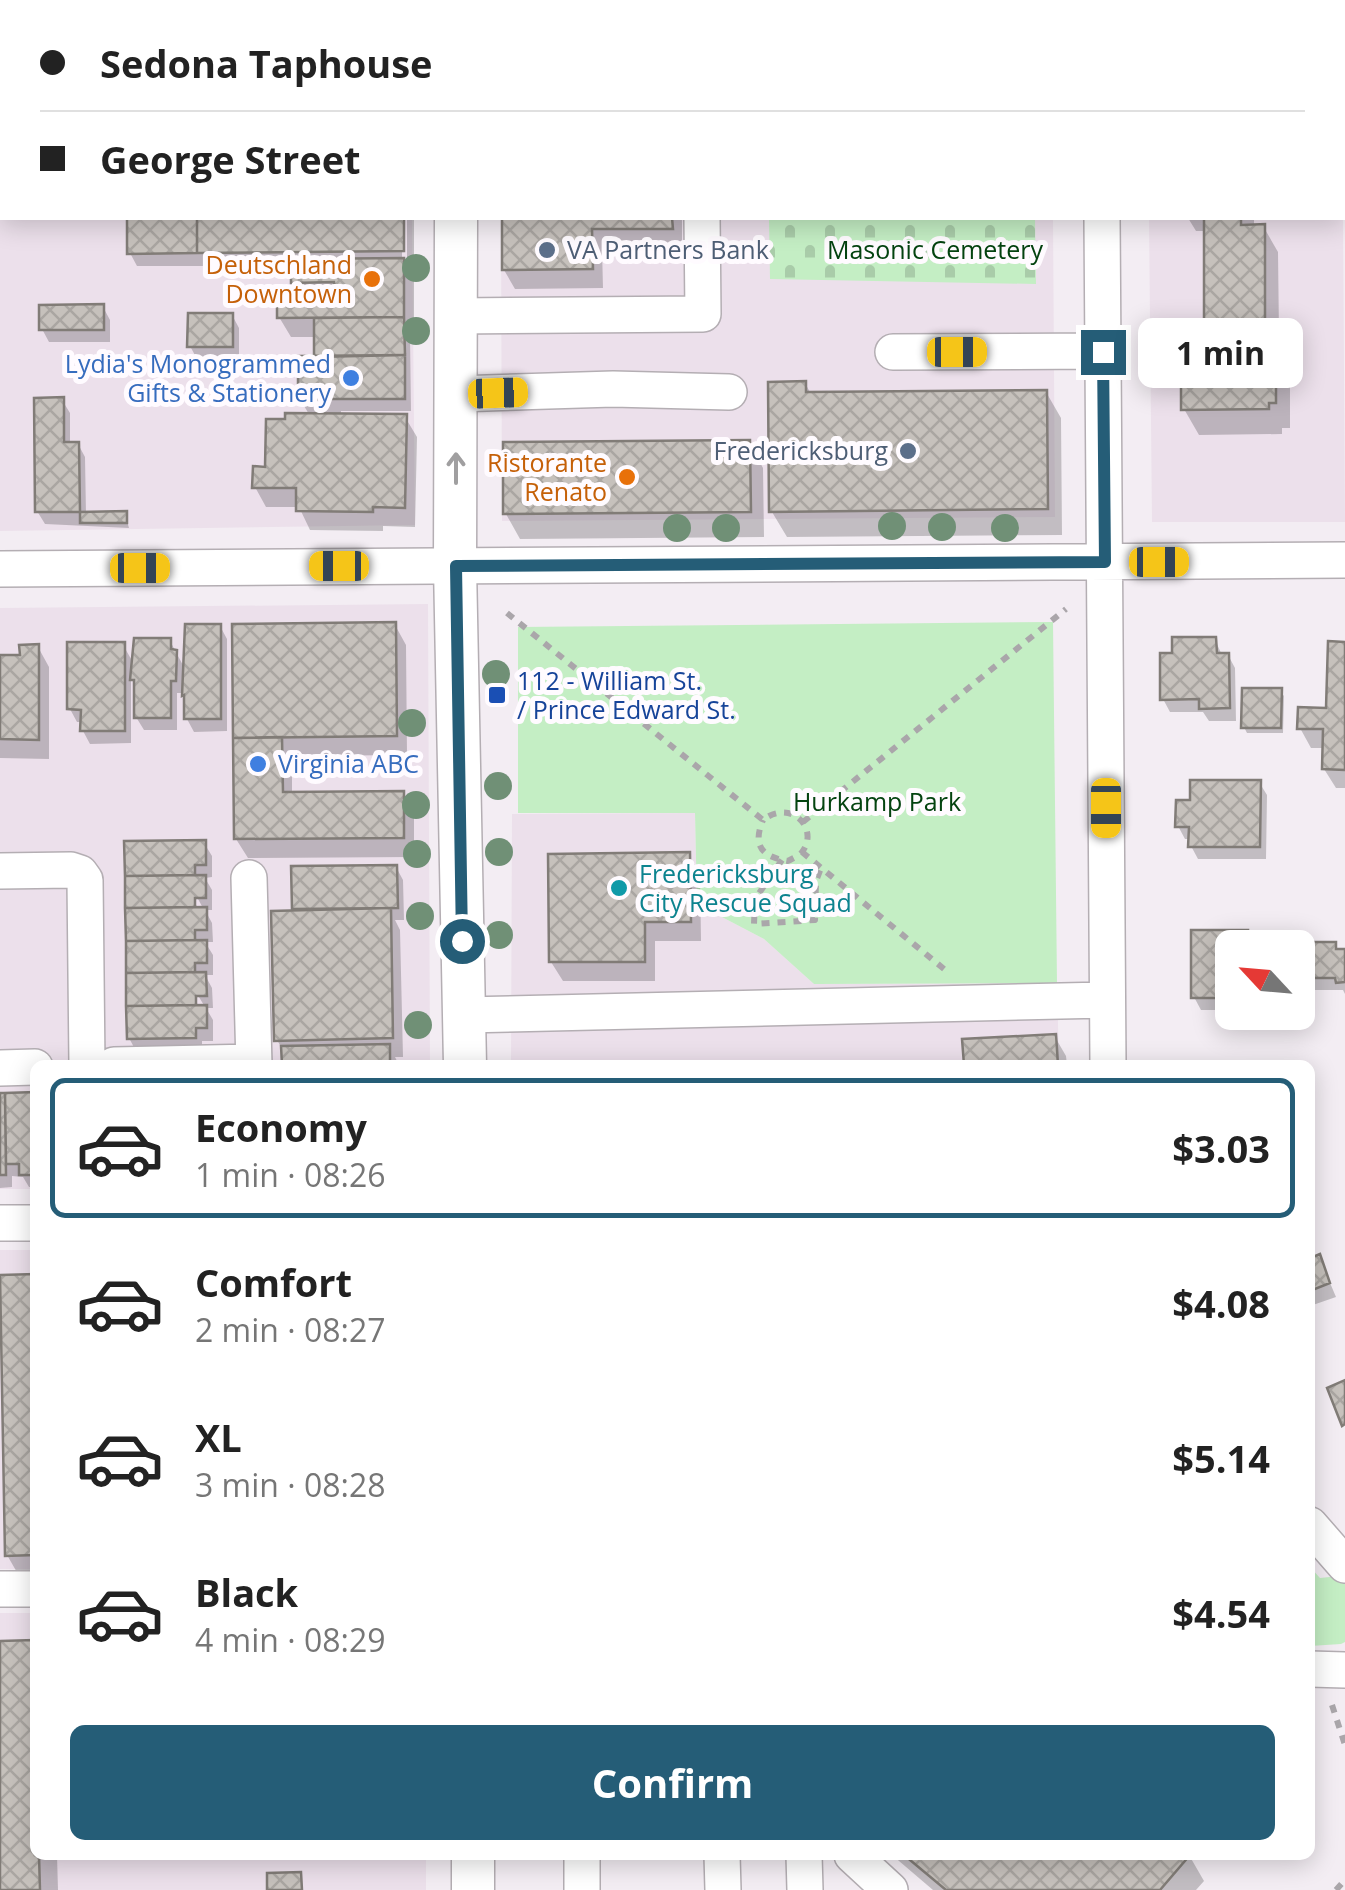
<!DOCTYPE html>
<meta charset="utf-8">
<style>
body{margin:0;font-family:"Open Sans",sans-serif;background:#f6f6f6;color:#222;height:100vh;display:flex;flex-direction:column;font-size:38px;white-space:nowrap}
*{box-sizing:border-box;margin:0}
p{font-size:32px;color:#767676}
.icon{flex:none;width:55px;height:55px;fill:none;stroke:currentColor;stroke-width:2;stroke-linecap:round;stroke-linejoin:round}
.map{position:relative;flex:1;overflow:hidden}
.sheet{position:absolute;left:30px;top:1060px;width:1285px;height:800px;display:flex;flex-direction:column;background:#fff;border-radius:15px;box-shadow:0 5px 25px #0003}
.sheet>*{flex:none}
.top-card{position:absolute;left:0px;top:0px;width:1345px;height:220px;box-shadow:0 5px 25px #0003;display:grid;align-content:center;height:220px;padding:0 40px;background:#fff}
.needle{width:65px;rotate:296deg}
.controls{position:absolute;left:1215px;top:930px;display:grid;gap:20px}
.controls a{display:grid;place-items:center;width:100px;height:100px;border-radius:15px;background:#fff;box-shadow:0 5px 25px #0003;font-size:50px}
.end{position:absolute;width:45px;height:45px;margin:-22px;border:12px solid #255d77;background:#fff;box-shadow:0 0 0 5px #fff}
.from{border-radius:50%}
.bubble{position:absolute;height:70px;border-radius:15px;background:#fff;box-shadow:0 5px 25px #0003;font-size:32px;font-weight:700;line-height:70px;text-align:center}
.car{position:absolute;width:30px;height:60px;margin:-30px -15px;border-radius:12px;box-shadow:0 0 8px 2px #0007;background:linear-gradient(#f5c518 24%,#345 0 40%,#f5c518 0 76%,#345 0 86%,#f5c518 0)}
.top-card b{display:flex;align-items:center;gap:35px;height:95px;font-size:38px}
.top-card b+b{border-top:2px solid #e0e0e0}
.top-card i{width:25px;height:25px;background:#222}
ul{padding:18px 0 0;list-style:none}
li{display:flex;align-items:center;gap:30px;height:140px;margin:0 20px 15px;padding:0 20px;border:5px solid transparent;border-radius:15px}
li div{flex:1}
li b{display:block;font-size:38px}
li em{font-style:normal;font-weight:700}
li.current{border-color:#255d77}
li>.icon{width:90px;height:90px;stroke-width:1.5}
.action{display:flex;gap:20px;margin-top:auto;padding:20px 40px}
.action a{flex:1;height:115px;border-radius:15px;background:#255d77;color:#fff;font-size:40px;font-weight:700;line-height:115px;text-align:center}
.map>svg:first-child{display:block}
.built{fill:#ece0eb}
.cemetery{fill:url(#cemetery-stones)}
.park{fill:#c4eec4}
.shadow{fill:#0003;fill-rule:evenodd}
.building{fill:url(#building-cross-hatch);stroke:#817c77;stroke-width:2.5}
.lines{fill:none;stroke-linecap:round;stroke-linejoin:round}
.minor-casing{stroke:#b4aeb3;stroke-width:38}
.major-casing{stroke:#b4aeb3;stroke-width:45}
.path{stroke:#aaa6aa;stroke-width:6;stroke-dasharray:8 8;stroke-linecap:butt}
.minor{stroke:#fff;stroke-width:35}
.major{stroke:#fff;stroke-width:42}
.tree{fill:#709076}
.oneway{stroke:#a09fa0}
.route{stroke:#255d77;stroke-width:12}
.service-dot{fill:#5c6f8a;stroke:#fffbff;stroke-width:4}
.food-dot{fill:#e8710a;stroke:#fffbff;stroke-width:4}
.shop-dot{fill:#3f7fe0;stroke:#fffbff;stroke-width:4}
.transit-dot{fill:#1a4fb4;stroke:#fffbff;stroke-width:4}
.culture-dot{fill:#0f9aa8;stroke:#fffbff;stroke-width:4}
.labels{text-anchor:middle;stroke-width:10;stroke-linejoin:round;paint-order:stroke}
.service-label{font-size:25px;fill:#4e5e75;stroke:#fffbff;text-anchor:start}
.park-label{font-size:25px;fill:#044310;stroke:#fffbff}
.food-label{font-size:25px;fill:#c56008;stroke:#fffbff;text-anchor:end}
.shop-label{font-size:25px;fill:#366cbe;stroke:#fffbff;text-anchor:end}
.transit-label{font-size:25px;fill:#164399;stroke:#fffbff;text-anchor:start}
.culture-label{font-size:25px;fill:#0d838f;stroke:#fffbff;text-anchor:start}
</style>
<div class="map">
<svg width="1345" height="1890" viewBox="0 0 1345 1890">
<defs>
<pattern id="cemetery-stones" width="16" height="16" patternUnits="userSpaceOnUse" patternTransform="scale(2.5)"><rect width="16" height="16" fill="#c4eec4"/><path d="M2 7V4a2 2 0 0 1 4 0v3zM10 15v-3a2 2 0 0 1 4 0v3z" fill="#a9cca9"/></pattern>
<pattern id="building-cross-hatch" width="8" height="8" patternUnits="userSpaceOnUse" patternTransform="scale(2.5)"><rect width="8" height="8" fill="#c6c1bc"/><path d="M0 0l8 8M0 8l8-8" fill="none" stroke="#aaa6a2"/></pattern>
</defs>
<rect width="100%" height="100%" fill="#f3edf3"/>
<path class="built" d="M0 62H2V218H412L415 525 0 531Z
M1342 63 1345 522H1152L1149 218H1342Z
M501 218H1053L1055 517 502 521Z
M428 604 430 1065H35V1189H0V608Z
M695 813 697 904 764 939 814 984 1057 983 1059 1065H511L512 814Z
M0 1250H35V1569H0Z
M0 1613H35V1855H426V1890H0Z"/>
<path class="cemetery" d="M769 218H1035L1036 284 770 279Z"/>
<path class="park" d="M1053 622 1057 983 814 984 764 939 697 904 695 813H518V627Z
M1310 1567 1320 1578 1339 1576 1345 1583V1642L1341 1644 1310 1646Z"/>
<path class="shadow" d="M129 218H402V264H407V218H414V270H409L414 280V336H410L411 411H341V416L405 417 417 437 415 527 383 526V531L310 530 299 507H266L255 487 310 416 300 399 316 359V337H291L279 317 300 294 293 282V272H211L207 266H137L130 253Z
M504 218H682V248H602L603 288 515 289 504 270Z
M1188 218H1254V227L1263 226 1278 252 1279 334 1290 353V428H1282V434L1199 435 1184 409 1207 323V231H1196Z
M103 307 110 320V342H49L42 329Z
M232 315 239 328V359H197L190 346Z
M805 383 811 394 1046 392 1061 418 1062 535 787 537 772 512Z
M62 400 70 413V444H78L85 457 86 514H125L129 528 45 524 37 511Z
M749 442 763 468 764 537 520 539 506 514Z
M395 625 406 645 407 755 292 756V794L402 793 414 813V857L248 858 236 839 235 626Z
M220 626 227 639V731L194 732 187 719 184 693H177V730H144L136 717V685L131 675V743L90 744 83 731V722H77L70 709 123 645 134 664 170 641 185 669Z
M1215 640 1222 655H1228L1235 668 1236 721H1209L1203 712H1170L1163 699Z
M1345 644V788H1336L1324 769 1325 748H1311L1300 728 1329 710Z
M38 647 49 667V759L0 758V657L22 658Z
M1280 691 1284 696 1283 733H1247L1244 727Z
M1259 782 1267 795 1266 859H1198L1191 846V839H1185L1178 826 1193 803Z
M127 843H204L212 856V877L205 878 212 890V910H205L212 923 213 942H205L213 955V975H205L212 988 213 1008H206L213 1020V1041H202V1050L136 1051 129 1038ZM191 886 204 910H199L186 888ZM191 984 205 1007H199L187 986Z
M689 855 700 875 701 941H655V981H563L551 962Z
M396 867 403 880 404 920H395L400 930 403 1057H395L399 1065H284V1052L277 1040 297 913 294 908Z
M1194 932 1246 933 1254 946 1232 948V1010H1201L1194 997Z
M1335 945 1338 951H1345V994L1343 990H1298V948Z
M1055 1037 1066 1056 1067 1065H966Z
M35 1094V1187H29L23 1177 12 1176V1187L0 1188V1095Z
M1319 1257 1336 1297 1310 1306V1260Z
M35 1277V1581H22L7 1555Z
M32 1642 35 1647V1855H57L58 1890H0V1643Z
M892 1855H1189L1204 1881 1196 1890H933Z"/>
<path class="building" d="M127 218H197V253L127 254Z
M197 218H404V251L197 253Z
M502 218H672L673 229H592L593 269 502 270Z
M1204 218H1241V225L1265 224V320L1268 325 1276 324V403H1269V409L1181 410V321L1204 320Z
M404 258V317L277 318V291H335L334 282 291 283V259Z
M104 304V330H39V305Z
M188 313H233V347H187Z
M404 317 405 355 314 357V318Z
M405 355V399H298V356Z
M806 381V392L1047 390 1048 509 769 512 768 382Z
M64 397V442H79L80 512H35L34 398Z
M285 413 407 414 405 508 373 507V512L296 511V488H252L253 466 265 467 266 419H285Z
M750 440 751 512 503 514V442Z
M127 511V523H80V512Z
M396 622 397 736 233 738 232 624Z
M185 624H221V719H184V695L182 696Z
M1172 637H1216L1217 653H1229L1230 708 1199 709V699L1160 700V653H1172Z
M134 638H171V649L177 650 176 681H171V718H134V680H130Z
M1328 641 1345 642V770L1322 769 1323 729H1297L1298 707 1326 708Z
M67 642H125V731H80L81 710 67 709Z
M39 644V740L0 739V655H20L19 645Z
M1242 688H1282L1281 728H1241Z
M282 737 283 792 404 791V838L234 839 233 738Z
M1190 780H1261L1260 847H1188L1189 827H1175L1176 800H1190Z
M206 840V865H195V875L125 876 124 841Z
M690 852 691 922H645V962H549L548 854Z
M397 865 398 908 292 909 291 866Z
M206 875V898H195V907L125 908V876Z
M207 907V930H195V940L126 941 125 908Z
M391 908 393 1038 274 1041 271 911Z
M1191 930H1248L1247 948H1232V998H1191Z
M207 940V963H195V972L126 973V941Z
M1270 942H1336V949H1345V982L1336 983 1335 978H1298V948H1270Z
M206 972 207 996H196V1005L126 1006V973Z
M207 1005V1028H196V1038L127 1039 126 1006Z
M1056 1034 1058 1065H964L962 1039Z
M390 1044V1065H282L281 1046Z
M35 1092V1175H19V1164H6L5 1093Z
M0 1093H5L6 1175H0Z
M1320 1254 1330 1283 1310 1291V1258Z
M35 1274V1555L5 1556 0 1275Z
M1345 1380V1424L1342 1426 1327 1388Z
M34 1640 35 1855H39L40 1890H0V1641Z
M904 1855H1190L1160 1890H946Z
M301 1872 302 1890H267V1873Z"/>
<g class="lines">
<defs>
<path id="minor" d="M21 0V2
M1100 0V2
M197 2V0
M1342 13H1345
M0 29H2
M1102 218 1108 1065
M456 316 703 314 702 218
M893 352 1103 351
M456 394 613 389 729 392
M0 569 1345 560
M0 871 71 870 80 873 85 880 87 1065
M249 878 254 1065
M464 1015 1106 1000
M114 1065 254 1062
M0 1068 35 1067
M0 1223H35
M1310 1525 1345 1565
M0 1589H35
M1310 1669 1345 1670
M582 1855V1890
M722 1855 723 1890
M804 1855 805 1890
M852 1855 890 1890"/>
<path id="major" d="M457 0V2
M456 218 455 566 465 1065
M473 1890V1855"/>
</defs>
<use href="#minor" class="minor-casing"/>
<use href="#major" class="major-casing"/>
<path class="path" d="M507 613 763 820C791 798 820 829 802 852 799 856 793 858 788 861 762 857 752 846 763 820
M803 822 1066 609
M802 852 944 969
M782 860 755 899 754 924 815 920 816 881 821 868
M1332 1705 1345 1745
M1336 1890 1345 1880"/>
<use href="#minor" class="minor"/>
<use href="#major" class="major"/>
</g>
<g class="tree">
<circle cx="416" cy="268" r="14"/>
<circle cx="416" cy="331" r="14"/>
<circle cx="892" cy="526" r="14"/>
<circle cx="942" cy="527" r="14"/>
<circle cx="677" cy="528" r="14"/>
<circle cx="726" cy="528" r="14"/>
<circle cx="1005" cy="528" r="14"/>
<circle cx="496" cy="674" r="14"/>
<circle cx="412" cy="723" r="14"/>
<circle cx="498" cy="786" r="14"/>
<circle cx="416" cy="805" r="14"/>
<circle cx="499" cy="852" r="14"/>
<circle cx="417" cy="854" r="14"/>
<circle cx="420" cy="916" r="14"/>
<circle cx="499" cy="935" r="14"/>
<circle cx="418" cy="1025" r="14"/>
</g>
<defs><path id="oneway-shaft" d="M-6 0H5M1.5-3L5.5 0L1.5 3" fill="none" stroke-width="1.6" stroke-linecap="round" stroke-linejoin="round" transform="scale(2.5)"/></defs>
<use class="oneway" href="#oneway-shaft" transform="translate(456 468) rotate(-90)"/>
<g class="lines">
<path class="route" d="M462 941 456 566 1105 562 1103 352"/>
</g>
<g class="service-dot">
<circle cx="547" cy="250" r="10"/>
<circle cx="908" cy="451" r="10"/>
</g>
<g class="food-dot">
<circle cx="372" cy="279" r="10"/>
<circle cx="627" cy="477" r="10"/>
</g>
<g class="shop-dot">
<circle cx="351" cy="378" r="10"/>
<circle cx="258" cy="764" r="10"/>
</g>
<rect class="transit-dot" x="487" y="685" width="20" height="20" rx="5"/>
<circle class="culture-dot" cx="619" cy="888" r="10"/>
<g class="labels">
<g class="service-label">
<text x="567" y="259">VA Partners Bank</text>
<text x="888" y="460" text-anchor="end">Fredericksburg</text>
</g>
<g class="park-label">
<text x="935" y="259">Masonic Cemetery</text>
<text x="877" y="811">Hurkamp Park</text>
</g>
<g class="food-label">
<text x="352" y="274">Deutschland<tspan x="352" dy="29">Downtown</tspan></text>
<text x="607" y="472">Ristorante<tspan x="607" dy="29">Renato</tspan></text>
</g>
<g class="shop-label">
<text x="331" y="373">Lydia's Monogrammed<tspan x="331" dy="29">Gifts &amp; Stationery</tspan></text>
<text x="278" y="773" text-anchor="start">Virginia ABC</text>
</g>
<g class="transit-label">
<text x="517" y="690">112 - William St.<tspan x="517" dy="29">/ Prince Edward St.</tspan></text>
</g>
<g class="culture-label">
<text x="639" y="883">Fredericksburg<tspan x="639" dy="29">City Rescue Squad</tspan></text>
</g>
</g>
</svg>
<div class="controls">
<a><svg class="needle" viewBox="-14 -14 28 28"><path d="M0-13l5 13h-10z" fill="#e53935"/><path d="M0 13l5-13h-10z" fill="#767676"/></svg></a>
</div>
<i class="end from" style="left:462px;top:941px"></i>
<i class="end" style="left:1103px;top:352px"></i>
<div class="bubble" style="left:1138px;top:318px;width:165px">1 min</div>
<i class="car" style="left:957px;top:352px;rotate:90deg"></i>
<i class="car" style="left:498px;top:393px;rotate:88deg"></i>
<i class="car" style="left:1159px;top:562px;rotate:90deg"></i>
<i class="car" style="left:339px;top:566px;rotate:270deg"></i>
<i class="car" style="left:140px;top:568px;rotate:90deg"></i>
<i class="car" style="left:1106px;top:808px;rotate:180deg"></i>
<div class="top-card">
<b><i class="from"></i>Sedona Taphouse</b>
<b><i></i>George Street</b>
</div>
<section class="sheet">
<ul>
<li class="current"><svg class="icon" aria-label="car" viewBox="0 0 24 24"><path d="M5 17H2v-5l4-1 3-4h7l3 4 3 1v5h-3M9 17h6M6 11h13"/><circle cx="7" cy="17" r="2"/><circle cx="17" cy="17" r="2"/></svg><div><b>Economy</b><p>1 min · 08:26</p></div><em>$3.03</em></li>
<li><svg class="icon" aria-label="car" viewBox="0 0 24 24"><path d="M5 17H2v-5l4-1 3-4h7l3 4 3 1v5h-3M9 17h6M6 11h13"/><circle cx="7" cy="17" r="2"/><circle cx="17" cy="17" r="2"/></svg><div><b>Comfort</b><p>2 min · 08:27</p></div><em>$4.08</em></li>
<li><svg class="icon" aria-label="car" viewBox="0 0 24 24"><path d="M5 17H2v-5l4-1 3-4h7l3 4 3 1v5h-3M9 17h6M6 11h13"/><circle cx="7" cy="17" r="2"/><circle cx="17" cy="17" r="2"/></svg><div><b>XL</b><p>3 min · 08:28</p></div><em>$5.14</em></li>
<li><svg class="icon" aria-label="car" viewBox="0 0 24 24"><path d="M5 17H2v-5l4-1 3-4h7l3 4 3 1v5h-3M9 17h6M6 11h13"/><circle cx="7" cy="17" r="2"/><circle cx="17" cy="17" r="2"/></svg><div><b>Black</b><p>4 min · 08:29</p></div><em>$4.54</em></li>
</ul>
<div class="action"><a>Confirm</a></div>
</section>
</div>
